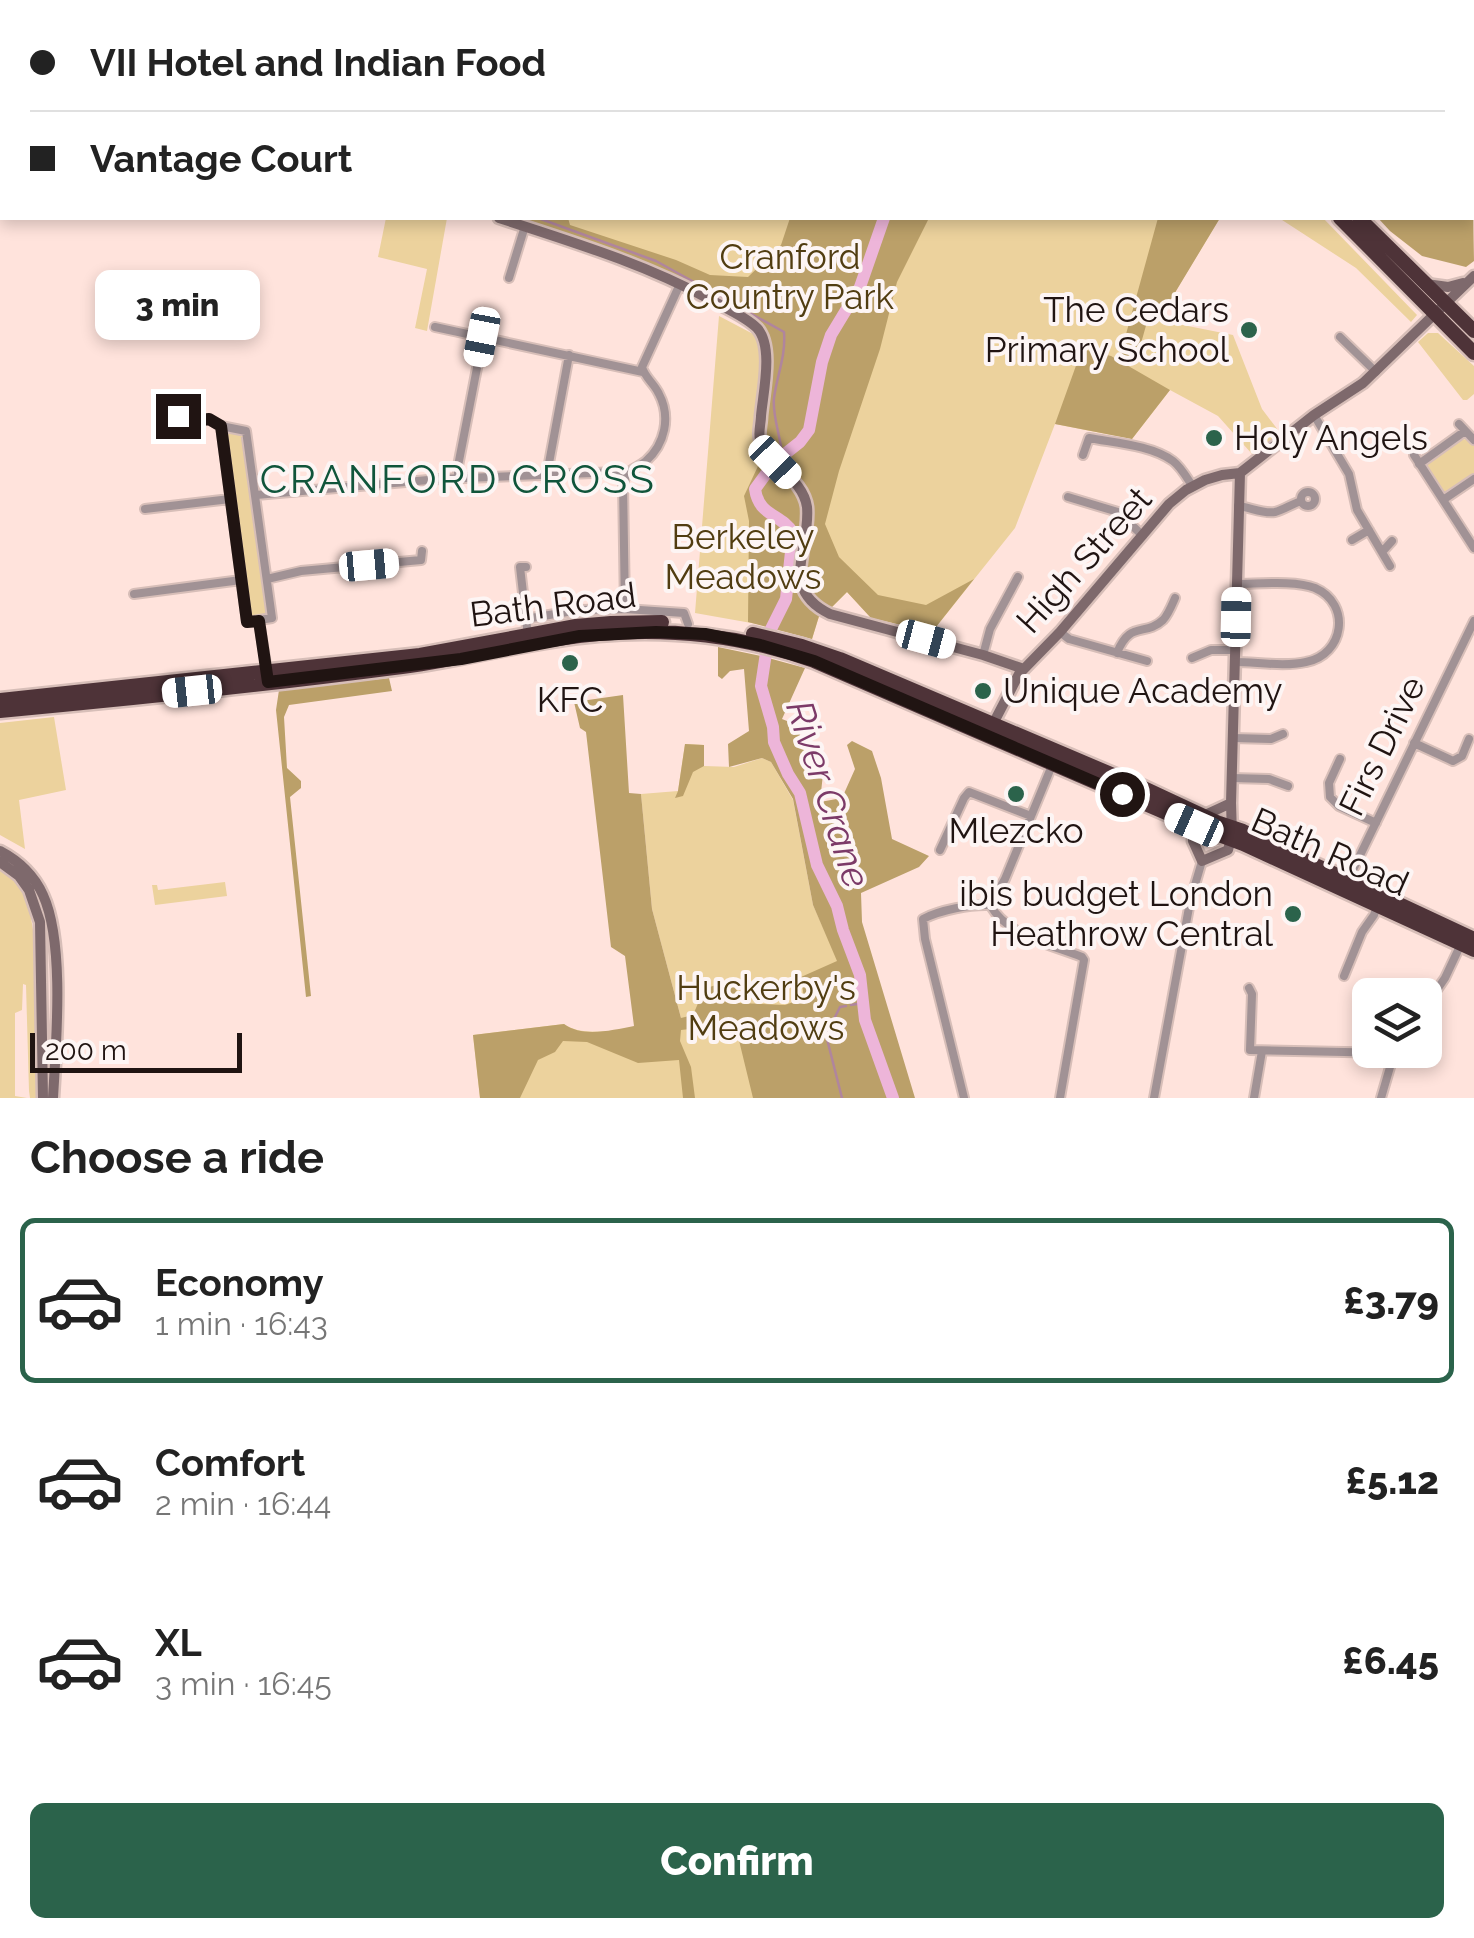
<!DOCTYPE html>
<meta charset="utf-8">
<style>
body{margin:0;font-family:Raleway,sans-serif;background:#f6f6f6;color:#222;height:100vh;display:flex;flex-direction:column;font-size:38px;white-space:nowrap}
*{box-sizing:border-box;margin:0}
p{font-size:32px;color:#767676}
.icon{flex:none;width:55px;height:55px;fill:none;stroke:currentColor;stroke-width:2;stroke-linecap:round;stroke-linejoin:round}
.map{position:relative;height:1098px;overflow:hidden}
.drawer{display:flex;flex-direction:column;background:#fff;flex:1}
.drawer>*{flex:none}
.guide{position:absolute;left:0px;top:0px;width:1475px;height:220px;box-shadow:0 5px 15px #0003;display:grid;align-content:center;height:220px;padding:0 30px;background:#fff}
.controls{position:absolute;left:1352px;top:978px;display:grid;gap:20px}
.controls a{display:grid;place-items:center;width:90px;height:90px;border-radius:15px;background:#fff;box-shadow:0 5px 15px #0003;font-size:50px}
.scale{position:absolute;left:30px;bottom:25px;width:212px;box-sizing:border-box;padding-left:10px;border:5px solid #201412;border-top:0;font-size:28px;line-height:35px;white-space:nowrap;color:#201412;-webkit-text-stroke:8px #fdf5f4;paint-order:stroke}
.end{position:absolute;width:45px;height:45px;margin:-22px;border:12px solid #201412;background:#fff;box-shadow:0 0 0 5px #fff}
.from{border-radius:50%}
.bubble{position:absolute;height:70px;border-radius:15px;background:#fff;box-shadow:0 5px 15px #0003;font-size:32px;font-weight:800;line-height:70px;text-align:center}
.car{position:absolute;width:30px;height:60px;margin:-30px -15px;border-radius:12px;box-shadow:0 0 8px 2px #0007;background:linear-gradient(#fff 24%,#345 0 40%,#fff 0 76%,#345 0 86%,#fff 0)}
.guide b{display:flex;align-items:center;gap:35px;height:95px;font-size:38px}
.guide b+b{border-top:2px solid #e0e0e0}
.guide i{width:25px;height:25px;background:#222}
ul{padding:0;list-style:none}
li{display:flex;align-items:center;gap:30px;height:165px;margin:0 20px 15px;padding:0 10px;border:5px solid transparent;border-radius:15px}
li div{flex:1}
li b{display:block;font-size:38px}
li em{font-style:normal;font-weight:800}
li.active{border-color:#2b634b}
li>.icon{width:90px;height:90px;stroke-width:1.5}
h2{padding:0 30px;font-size:45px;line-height:120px}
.primary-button{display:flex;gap:20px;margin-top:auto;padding:20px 30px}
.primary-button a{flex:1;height:115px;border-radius:15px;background:#2b634b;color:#fff;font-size:40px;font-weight:800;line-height:115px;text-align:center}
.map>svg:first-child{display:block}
.green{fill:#ecd29d}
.forest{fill:#bba069}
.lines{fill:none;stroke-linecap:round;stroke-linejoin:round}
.stream{stroke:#b0859d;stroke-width:2.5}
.river{stroke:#edb5d9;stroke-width:12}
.street-casing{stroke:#d7beb8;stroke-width:12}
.secondary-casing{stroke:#d7beb8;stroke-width:15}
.highway-casing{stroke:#d7beb8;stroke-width:19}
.street{stroke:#a19295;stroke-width:8}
.secondary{stroke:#7e696c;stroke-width:10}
.highway{stroke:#4e3338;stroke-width:14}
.route{stroke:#201412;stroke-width:12}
.poi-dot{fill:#2b634b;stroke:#fdf5f4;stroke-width:4}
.labels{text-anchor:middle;stroke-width:8;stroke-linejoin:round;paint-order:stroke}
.park-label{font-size:35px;fill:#513d11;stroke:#fdf5f4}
.poi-label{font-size:35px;fill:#201412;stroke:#fdf5f4;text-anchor:end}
.street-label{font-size:35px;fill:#201412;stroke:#fdf5f4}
.water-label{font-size:38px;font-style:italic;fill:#7c3a68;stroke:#fdf5f4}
.quarter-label{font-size:40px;letter-spacing:2.5px;fill:#10553b;stroke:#fdf5f4}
</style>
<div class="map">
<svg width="1474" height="1098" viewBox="0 0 1474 1098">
<rect width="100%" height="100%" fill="#ffe3dc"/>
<path class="green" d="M563 0H937L936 2H562Z
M386 218H447L427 331 415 328 427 269 378 257Z
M521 218H878L765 431 770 356 763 331 652 267 520 220Z
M887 218H1220L1158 320 1233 335 1262 409 1281 434 1252 454 1218 416 1170 390 1132 439 1055 424 1015 528 932 632 871 618 847 592 831 608 820 613 812 639 796 634Z
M1279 218H1323L1417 315 1411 322 1356 268Z
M719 316 757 336 763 355 768 626 695 613Z
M1428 333H1438L1474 366V394L1467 400H1463L1418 342Z
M226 431 243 435 269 614 267 615H250Z
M1466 439 1474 445V476L1450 492H1441L1426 468V463L1458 440Z
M54 717 66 790 19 800 25 849 0 835V723Z
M685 744 704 745V766L734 767 762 758 771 762 793 800 813 905 838 961 885 1098H480L473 1035 564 1024C587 1042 653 1023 681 1018L652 909 641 794 678 791Z
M0 868 17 883 28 900 37 954 38 1098H30L29 1091 26 985 23 984 22 1010 15 1013V1096L27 1098H0Z
M225 882 227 896 155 905 152 885H157L158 890Z"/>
<path class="forest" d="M1473 208 1474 261 1466 267 1422 256 1390 231 1378 218H1472Z
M521 218H568L570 225 676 260 710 275 748 277 781 245 790 218H929L897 282 880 349 839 471 825 524 839 557 878 595 926 605 974 579 932 632 871 618 847 592 831 608 820 613 812 639 748 622 749 521 744 496 759 464 753 440 765 431 770 356 763 331 606 250 520 220Z
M1158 218H1220L1158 321 1149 315 1136 361 1120 356Z
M1082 349 1111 356 1170 390 1132 439 1055 424Z
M718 647 761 656 805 668 782 719 792 723 805 742 825 755 820 802 842 798 855 769 847 745 852 741 872 751 881 778 892 839 929 856 919 867 861 893 862 922 915 1098H753L735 1024 681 1030 680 1041 691 1067 695 1098H683L679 1060 638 1063 587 1042 563 1041 555 1052 538 1060 520 1098H480L473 1035 564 1024C583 1038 612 1030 634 1026L625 956 611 947 586 732 580 728 574 702 623 695 629 793 641 794 652 909 681 1018 693 1015 699 1001 700 990 716 985 736 987 739 1003 785 1005 804 998 801 977 837 961 813 905 793 799 771 762 762 758 729 767 728 744 749 731 744 669 730 671 722 679 718 676Z
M389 678 392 691 289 705 284 717 287 768 301 781V788L290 797 311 996 306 997 276 710 279 690Z
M685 744 704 745V766L693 772 683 796 675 798 678 791Z"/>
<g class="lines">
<path class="stream" d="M561 2V0
M538 218 656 261 784 332C786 356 777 375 774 398 772 416 781 437 782 455
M851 1005 862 1003
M842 1098 826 1035 840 1007 846 1006"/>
<path class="river" d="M943 2 945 0
M776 461 800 442 809 430 822 362 831 335 860 287 884 218
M771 467 755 489C759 517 781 513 793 533L786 599 769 633 761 686 773 727 774 742 788 774 800 793 817 865 837 906 843 930 860 975 865 1020 893 1098"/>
<defs>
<path id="street" d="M509 278 525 226
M435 327 643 372
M1340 337 1376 372
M1314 415 1349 474 1357 510 1390 566
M1459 424 1474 440
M221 426 246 431 272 618 247 622Z
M181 438 179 423 209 419 221 426
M1083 455 1089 438C1115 443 1151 445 1173 461 1181 467 1187 478 1193 487
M1414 455 1474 548
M1419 464 1465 431
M547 474 569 355
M458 478V466L483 337
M1301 499a7 7 0 1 1 14 0a7 7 0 1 1-14 0Z
M256 495 440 479 619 472 625 475
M1068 497 1118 512 1143 536
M1443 500 1474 479
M1238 506C1250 507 1262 514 1275 512 1283 510 1292 504 1301 501
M145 509 230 499
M1352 540 1369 530
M1382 552 1392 541
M526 567H520L528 636
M267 579 301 571 421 560 422 551
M134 594 241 580
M625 609 623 483C627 469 636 469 646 461 665 444 671 417 659 394 654 383 645 378 642 367L680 284
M525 619 579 610 625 609 684 613 688 624
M259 621 267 671
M1060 632 1069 639 1147 661
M1117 653C1130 620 1145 637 1163 620 1168 615 1172 605 1175 598
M983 655 990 629 1018 577
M1192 658 1211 650H1235
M1235 662C1257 662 1284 667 1306 662 1344 655 1352 604 1315 588 1295 580 1258 584 1236 584
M1233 738 1271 739 1283 734
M1414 743 1453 761 1462 756 1469 739
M1340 759 1329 783 1330 797 1339 806 1376 823
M1232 778 1269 779 1288 786
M940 850 964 798 969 792 1031 816
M1348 880 1474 621
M990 905C1009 937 1050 944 1082 957L1084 960 1060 1098
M1344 976 1362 932 1374 915 1377 906
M1249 988 1252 994 1250 1050 1393 1053
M1425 1007 1445 978 1461 944
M964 1098 925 939 923 919C940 910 971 904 990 905L1005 879 1053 763
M1154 1098 1190 902 1202 861
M1254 1098 1262 1051
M1381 1098 1395 1050"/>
<path id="secondary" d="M0 69 2 70
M499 218C572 242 643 263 711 300 725 308 745 316 757 328 774 346 763 393 761 416 761 423 758 433 760 439 767 464 803 478 807 507 811 549 778 589 830 614L983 655 1024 669
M1426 284 1448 287 1463 283
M993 724 1019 674 1060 632 1169 504 1186 490 1205 480 1222 475 1240 473 1314 415 1363 383 1474 276
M1231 803 1203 816 1194 825 1193 841 1202 861 1228 850 1232 835 1231 803 1240 473
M0 851C19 861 34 875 43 895 65 943 56 1044 53 1098
M0 862 19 876 29 890 40 922 43 1098"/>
<path id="highway" d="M1186 0 1187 2
M1205 0 1206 2
M1340 218 1474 353
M1359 218 1474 331
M753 634 802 646 840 659 1144 788 1219 823 1243 831 1474 939
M0 700 420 655 576 626 611 623 662 622
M0 711C131 699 263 685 394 668 447 662 499 648 551 640 640 625 730 631 814 661L1208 831 1243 844 1474 950"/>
</defs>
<use href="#street" class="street-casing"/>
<use href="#secondary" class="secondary-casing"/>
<use href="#highway" class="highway-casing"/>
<use href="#street" class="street"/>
<use href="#secondary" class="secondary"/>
<use href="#highway" class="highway"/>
</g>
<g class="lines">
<path class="route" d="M178 416 179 423 209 419 221 426 247 622 259 621 268 682 461 659 580 636 656 632 705 634 760 645 814 661 1122 794"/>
</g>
<g class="poi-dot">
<circle cx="1249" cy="330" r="10"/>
<circle cx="1214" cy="438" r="10"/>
<circle cx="570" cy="663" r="10"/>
<circle cx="983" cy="691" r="10"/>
<circle cx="1016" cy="794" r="10"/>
<circle cx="1293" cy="914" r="10"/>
</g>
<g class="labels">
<g class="park-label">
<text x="790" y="269">Cranford<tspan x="790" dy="40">Country Park</tspan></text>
<text x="743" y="549">Berkeley<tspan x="743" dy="40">Meadows</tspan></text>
<text x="766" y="1000">Huckerby's<tspan x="766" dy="40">Meadows</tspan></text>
</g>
<g class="poi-label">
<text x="1229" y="322">The Cedars<tspan x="1229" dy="40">Primary School</tspan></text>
<text x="1234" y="450" text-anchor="start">Holy Angels</text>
<text x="1003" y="703" text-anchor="start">Unique Academy</text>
<text x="570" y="712" text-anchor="middle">KFC</text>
<text x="1016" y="843" text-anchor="middle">Mlezcko</text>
<text x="1273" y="906">ibis budget London<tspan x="1273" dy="40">Heathrow Central</tspan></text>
</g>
<g class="street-label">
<text transform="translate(1084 560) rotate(-48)" y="12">High Street</text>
<text transform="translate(553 605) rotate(-7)" y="12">Bath Road</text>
<text transform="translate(1382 746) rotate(-64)" y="12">Firs Drive</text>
<text transform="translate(1330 852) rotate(24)" y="12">Bath Road</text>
</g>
<g class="water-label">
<text transform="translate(828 794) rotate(72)" y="13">River Crane</text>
</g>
<g class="quarter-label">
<text x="458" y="493">CRANFORD CROSS</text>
</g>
</g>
</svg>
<div class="controls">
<a><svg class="icon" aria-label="layers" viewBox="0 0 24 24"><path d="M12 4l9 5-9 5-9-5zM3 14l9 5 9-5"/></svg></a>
</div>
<div class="scale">200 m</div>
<i class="end from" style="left:1122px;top:794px"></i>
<i class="end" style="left:178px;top:416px"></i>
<div class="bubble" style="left:95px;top:270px;width:165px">3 min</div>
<i class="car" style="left:482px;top:337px;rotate:191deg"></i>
<i class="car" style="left:775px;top:462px;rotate:136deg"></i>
<i class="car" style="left:369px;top:565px;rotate:85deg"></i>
<i class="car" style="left:1236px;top:617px;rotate:1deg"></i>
<i class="car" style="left:926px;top:639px;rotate:105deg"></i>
<i class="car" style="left:192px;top:691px;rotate:264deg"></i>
<i class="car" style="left:1194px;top:825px;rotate:294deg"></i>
<div class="guide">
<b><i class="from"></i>VII Hotel and Indian Food</b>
<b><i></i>Vantage Court</b>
</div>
</div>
<section class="drawer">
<h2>Choose a ride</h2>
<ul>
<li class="active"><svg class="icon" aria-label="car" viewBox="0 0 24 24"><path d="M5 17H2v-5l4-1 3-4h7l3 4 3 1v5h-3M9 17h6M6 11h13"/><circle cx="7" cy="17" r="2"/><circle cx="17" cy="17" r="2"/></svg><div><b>Economy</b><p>1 min · 16:43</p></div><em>£3.79</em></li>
<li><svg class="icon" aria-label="car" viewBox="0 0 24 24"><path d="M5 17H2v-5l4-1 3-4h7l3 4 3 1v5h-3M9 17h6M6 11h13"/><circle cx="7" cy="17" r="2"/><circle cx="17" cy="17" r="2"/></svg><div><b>Comfort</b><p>2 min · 16:44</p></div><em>£5.12</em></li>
<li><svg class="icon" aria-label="car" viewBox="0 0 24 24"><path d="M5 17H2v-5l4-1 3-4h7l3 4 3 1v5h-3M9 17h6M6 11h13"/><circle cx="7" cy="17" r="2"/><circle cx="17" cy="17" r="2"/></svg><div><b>XL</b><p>3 min · 16:45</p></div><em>£6.45</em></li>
</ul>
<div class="primary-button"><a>Confirm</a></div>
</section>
